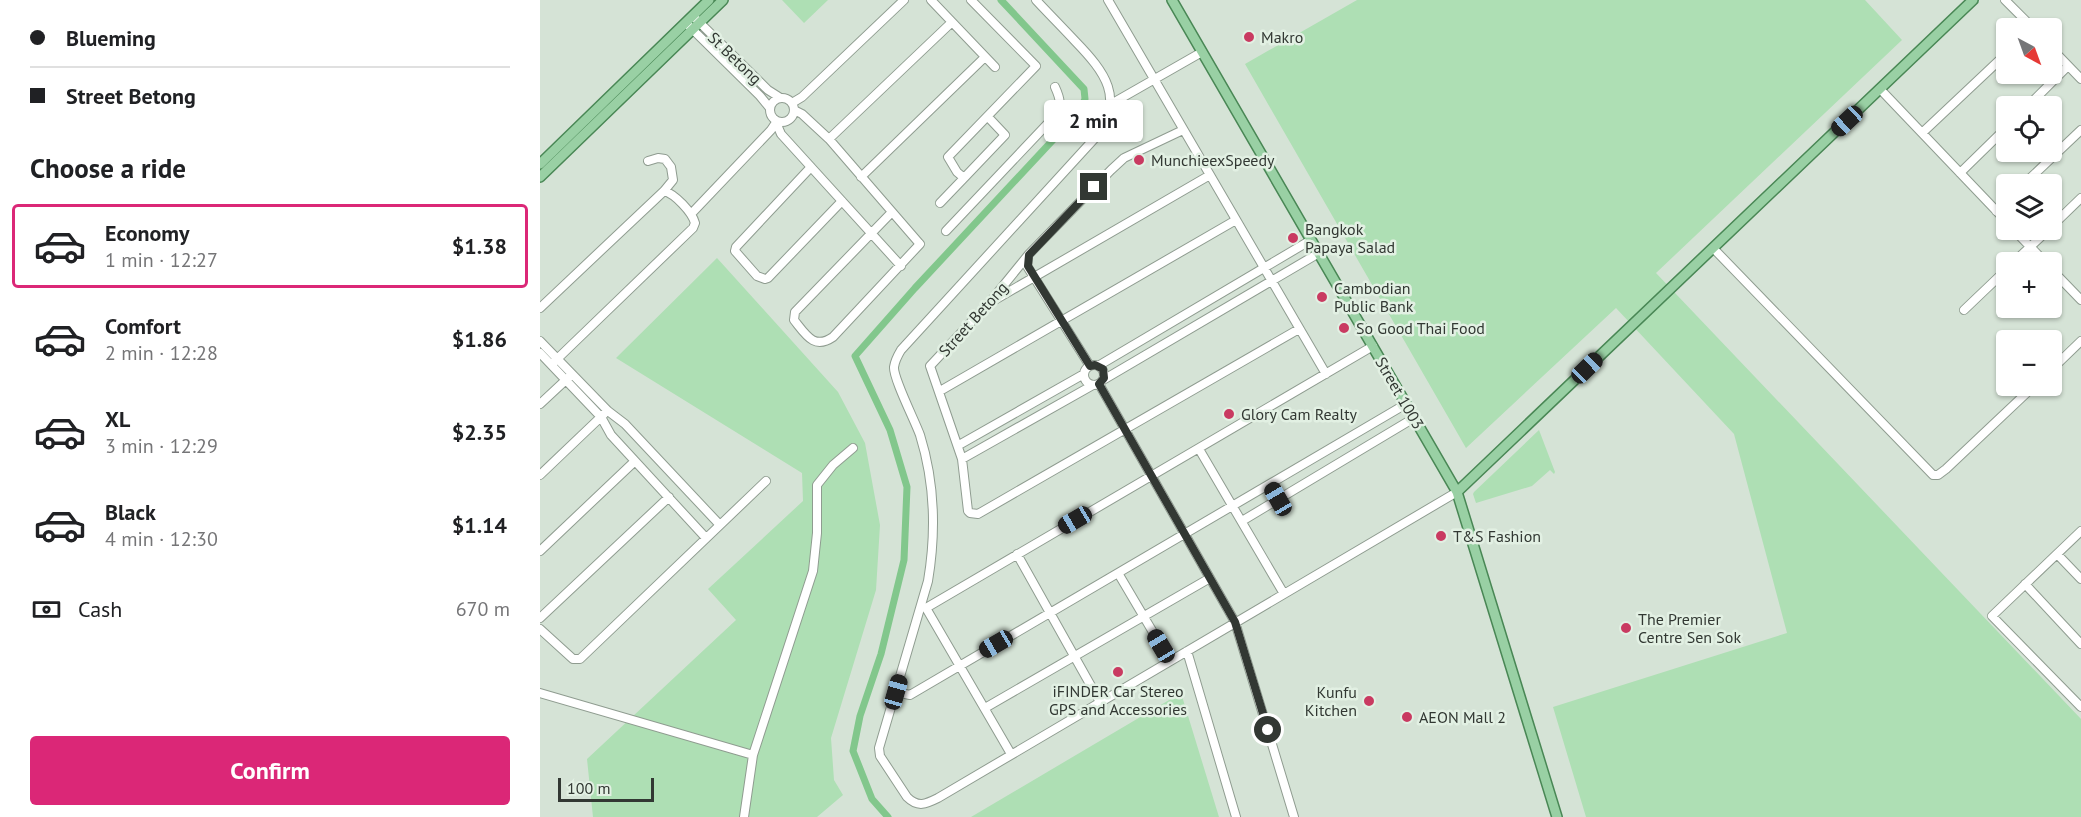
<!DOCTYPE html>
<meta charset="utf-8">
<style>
body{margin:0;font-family:"PT Sans",sans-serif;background:#f6f6f6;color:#202124;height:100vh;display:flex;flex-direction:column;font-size:22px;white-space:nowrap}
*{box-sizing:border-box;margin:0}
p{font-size:20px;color:#757577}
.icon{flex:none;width:33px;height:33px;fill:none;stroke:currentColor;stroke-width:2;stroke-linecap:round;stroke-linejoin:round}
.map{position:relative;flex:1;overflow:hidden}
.details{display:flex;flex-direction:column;background:#fff;width:540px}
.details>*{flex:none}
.hud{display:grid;align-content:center;height:132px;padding:0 30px;background:#fff}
.needle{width:39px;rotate:139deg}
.controls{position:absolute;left:1456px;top:18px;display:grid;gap:12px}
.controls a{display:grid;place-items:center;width:66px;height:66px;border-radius:6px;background:#fff;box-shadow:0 2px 4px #0004;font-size:30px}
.scale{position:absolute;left:18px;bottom:15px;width:96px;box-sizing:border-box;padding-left:6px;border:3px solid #323833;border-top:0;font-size:16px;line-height:21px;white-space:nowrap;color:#323833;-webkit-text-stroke:4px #e2f0e3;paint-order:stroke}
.end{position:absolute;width:27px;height:27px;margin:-14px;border:8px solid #323833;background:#fff;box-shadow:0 0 0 3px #fff}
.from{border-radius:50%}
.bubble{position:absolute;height:42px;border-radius:6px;background:#fff;box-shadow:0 2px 4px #0004;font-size:20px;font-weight:800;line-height:42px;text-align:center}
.car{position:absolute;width:18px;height:36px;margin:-18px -9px;border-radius:8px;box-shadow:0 0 4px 2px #0007;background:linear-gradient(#222 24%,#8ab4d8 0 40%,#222 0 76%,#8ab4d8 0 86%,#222 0)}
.hud b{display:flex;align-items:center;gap:21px;height:57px;font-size:22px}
.hud b+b{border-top:2px solid #e0e0e0}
.hud i{width:15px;height:15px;background:#202124}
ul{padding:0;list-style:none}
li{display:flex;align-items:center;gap:18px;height:84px;margin:0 12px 9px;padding:0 18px;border:3px solid transparent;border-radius:6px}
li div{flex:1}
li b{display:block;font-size:22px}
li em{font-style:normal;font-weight:800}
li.active{border-color:#db2777}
li>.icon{width:54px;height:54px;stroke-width:1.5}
h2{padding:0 30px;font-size:27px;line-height:72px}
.pay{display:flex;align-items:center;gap:15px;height:66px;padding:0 30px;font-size:22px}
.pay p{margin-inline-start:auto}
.action{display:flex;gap:12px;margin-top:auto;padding:12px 30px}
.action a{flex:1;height:69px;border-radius:6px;background:#db2777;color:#fff;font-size:24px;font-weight:800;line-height:69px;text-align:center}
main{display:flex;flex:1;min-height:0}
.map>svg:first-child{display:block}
.green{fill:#aedfb4}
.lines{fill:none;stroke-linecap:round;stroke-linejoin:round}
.canal{stroke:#82c78c;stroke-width:7}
.minor-casing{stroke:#8f9c90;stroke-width:10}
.major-casing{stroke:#498755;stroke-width:12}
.minor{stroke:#fff;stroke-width:8}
.major{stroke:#99d0a4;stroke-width:9}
.route{stroke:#323833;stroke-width:8}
.poi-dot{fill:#c93a61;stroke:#e2f0e3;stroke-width:2}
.labels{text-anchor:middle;stroke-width:5;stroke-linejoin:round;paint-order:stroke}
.poi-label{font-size:16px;fill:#323833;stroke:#e2f0e3;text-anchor:start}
.street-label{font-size:16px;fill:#323833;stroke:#e2f0e3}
</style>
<main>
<section class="details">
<div class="hud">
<b><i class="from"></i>Blueming</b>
<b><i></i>Street Betong</b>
</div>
<h2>Choose a ride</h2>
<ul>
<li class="active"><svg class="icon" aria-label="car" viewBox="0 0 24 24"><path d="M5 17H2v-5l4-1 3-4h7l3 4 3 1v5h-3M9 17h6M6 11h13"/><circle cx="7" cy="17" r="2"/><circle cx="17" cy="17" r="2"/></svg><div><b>Economy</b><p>1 min · 12:27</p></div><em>$1.38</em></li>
<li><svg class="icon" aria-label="car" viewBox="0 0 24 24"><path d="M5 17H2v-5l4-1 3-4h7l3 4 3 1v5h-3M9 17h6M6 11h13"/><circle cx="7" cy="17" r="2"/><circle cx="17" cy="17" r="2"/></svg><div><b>Comfort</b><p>2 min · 12:28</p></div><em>$1.86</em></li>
<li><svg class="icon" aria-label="car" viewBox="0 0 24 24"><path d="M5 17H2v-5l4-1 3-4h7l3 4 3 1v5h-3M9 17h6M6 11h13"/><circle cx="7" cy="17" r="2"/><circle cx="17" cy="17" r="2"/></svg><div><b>XL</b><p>3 min · 12:29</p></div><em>$2.35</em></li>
<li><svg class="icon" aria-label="car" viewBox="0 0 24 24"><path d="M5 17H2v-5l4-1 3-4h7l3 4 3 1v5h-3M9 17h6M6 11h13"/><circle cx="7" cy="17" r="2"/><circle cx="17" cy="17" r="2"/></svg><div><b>Black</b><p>4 min · 12:30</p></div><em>$1.14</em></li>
</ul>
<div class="pay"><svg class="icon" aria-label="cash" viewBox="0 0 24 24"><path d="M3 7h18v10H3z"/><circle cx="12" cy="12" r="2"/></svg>Cash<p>670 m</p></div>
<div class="action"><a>Confirm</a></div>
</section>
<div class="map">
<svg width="1541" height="817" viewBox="0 0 1541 817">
<rect width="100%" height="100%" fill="#d5e3d6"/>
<path class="green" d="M242 0H288L264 23Z
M817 0H1325L1362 40 1116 273 1541 719V817H1046L1013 707 1247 633 1194 434 1076 308 926 448 705 64Z
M177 258 298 392 325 443 340 525 336 590 291 738 294 780 303 795 277 817H53L47 759 196 620 168 589 263 501 262 473 76 358Z
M999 430 1015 472 1014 474 1010 470 992 486 936 503 933 494 934 492Z
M641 693 679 817H431Z"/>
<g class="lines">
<path class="canal" d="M348 817 332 799 313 751 320 716 341 654 364 560 367 487 350 430 315 356 375 288 539 112 545 99 544 89 461 0"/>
<defs>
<path id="minor" d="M391 0 455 67
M431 0 496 66 408 157 417 172 424 178 465 135 448 117
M496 0C509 14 522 27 535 41 565 72 586 99 555 138L361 350C358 355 355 360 354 367 353 378 375 421 380 435 395 483 396 533 388 581L339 748 340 756 367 797C378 808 386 804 398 798L917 492
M568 0 786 374
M1465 0 1493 28
M155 18 228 90 239 97
M149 26 220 96 229 107
M1512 49 1541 79
M1340 89 1467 222
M230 110a12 12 0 1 1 24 0a12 12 0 1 1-24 0Z
M252 103 262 97 364 0
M571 104 662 52
M1488 106 1528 66
M254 110 262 114 289 139 379 243 380 244 293 337C274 350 266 335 254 320L255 312 352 212
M239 122 238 127 241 134 361 266
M643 130 584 158 571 170 489 254 450 302 390 366 422 459 428 511 430 513 438 514 759 329
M1382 133 1467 53
M289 139 412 22
M271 167 196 247 195 251 217 276 225 279 228 278 302 201
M1420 173 1467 127
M321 177 445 57
M1484 184 1541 130
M400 203 424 178
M1456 211 1467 201
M151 214 231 130 237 121
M1512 226 1541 198
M1474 230 1505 262
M406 231 513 118C522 106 521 100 515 87
M1173 248 1393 475H1398L1406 469 1494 386
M488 257 487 266 550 366
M1474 262 1508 230
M1512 270 1541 300
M453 301 670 175
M0 308 124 191 133 180 131 167 125 159 118 158 108 161
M1424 310 1467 269
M0 341 68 411 85 424 179 524
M0 353 61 417 71 435 166 538
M14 362 153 228 155 223C152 212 135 194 124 191
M544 375a10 10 0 1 1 20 0a10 10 0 1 1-20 0Z
M558 366 771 240
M1512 369 1541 341
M563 380 779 253
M559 384 695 622 754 817
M400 391 696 220
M0 404 29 377
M419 445 544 374
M659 449 744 594
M422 459 553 385
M0 475 64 414
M702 521 874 418
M1541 531 1452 616 1541 707
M0 551 95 461
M477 554 560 702
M1517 554 1541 579
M578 573 630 661
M1485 584 1541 644
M381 606 386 608 833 346
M386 608 471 754
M0 618 129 497
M0 629 33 659H40L226 481
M647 651 696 817
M356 692 370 695 866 404
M0 693 213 755
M445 708 670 578
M204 817 213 755 273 571 277 533V485L293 465 313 448"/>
<path id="major" d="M632 0 917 492 1017 817
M0 164 169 0
M0 177 183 0
M917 492 1433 0"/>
</defs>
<use href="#minor" class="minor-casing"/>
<use href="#major" class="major-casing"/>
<use href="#minor" class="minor"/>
<use href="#major" class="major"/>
</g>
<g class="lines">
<path class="route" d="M554 187 489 255 488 266 550 366 555 365 563 369 564 378 559 384 695 622 728 730"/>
</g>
<g class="poi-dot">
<circle cx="709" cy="37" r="6"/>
<circle cx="599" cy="160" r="6"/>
<circle cx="753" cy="238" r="6"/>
<circle cx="782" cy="297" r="6"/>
<circle cx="804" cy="328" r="6"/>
<circle cx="689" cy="414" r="6"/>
<circle cx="901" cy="536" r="6"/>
<circle cx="1086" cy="628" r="6"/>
<circle cx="578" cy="672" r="6"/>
<circle cx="829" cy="701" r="6"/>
<circle cx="867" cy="717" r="6"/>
</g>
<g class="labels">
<g class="poi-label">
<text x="721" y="43">Makro</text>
<text x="611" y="166">MunchieexSpeedy</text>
<text x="765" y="235">Bangkok<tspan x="765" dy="18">Papaya Salad</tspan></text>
<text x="794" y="294">Cambodian<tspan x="794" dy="18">Public Bank</tspan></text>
<text x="816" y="334">So Good Thai Food</text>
<text x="701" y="420">Glory Cam Realty</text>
<text x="913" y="542">T&amp;S Fashion</text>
<text x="1098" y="625">The Premier<tspan x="1098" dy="18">Centre Sen Sok</tspan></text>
<text x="578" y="697" text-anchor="middle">iFINDER Car Stereo<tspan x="578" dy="18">GPS and Accessories</tspan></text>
<text x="817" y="698" text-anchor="end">Kunfu<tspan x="817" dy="18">Kitchen</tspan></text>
<text x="879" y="723">AEON Mall 2</text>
</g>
<g class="street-label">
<text transform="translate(195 58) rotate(44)" y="6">St Betong</text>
<text transform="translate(433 319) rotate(-48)" y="6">Street Betong</text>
<text transform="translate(860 393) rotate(60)" y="6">Street 1003</text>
</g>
</g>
</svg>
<div class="controls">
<a><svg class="needle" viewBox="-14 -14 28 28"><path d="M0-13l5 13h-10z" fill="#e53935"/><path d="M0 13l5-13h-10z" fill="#757577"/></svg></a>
<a><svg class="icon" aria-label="locate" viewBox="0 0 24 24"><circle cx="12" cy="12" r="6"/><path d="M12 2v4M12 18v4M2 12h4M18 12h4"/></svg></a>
<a><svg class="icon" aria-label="layers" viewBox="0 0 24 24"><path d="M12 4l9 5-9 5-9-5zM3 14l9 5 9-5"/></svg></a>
<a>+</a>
<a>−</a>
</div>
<div class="scale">100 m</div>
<i class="end from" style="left:728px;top:730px"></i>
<i class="end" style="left:554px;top:187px"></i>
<div class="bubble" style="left:504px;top:100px;width:99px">2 min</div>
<i class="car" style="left:1307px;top:121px;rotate:227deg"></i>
<i class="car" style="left:1047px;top:368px;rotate:46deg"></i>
<i class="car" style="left:738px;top:499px;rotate:330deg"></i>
<i class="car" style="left:535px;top:520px;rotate:240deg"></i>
<i class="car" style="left:456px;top:644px;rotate:240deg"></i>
<i class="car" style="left:621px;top:646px;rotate:329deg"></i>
<i class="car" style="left:356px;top:692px;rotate:16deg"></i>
</div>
</main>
